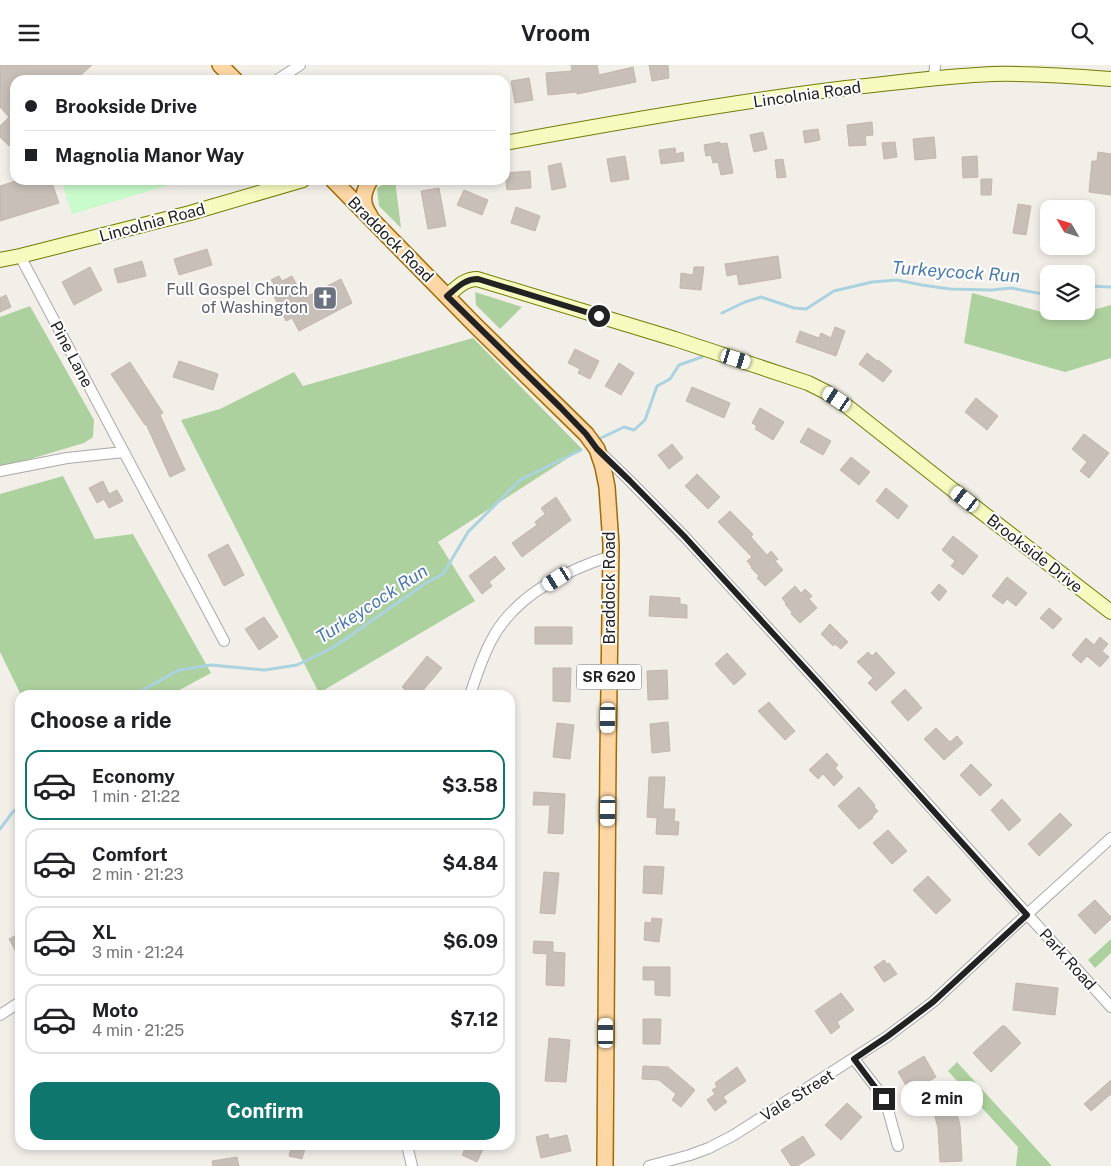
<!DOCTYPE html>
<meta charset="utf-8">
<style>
body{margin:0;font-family:"Public Sans",sans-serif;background:#f2f2f2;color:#202124;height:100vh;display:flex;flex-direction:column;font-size:19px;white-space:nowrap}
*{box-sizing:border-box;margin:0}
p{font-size:16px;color:#757577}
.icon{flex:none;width:28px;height:28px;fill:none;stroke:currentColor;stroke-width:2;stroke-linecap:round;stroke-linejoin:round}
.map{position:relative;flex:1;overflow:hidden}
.details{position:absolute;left:15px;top:625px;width:500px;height:460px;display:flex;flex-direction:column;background:#fff;border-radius:15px;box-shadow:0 2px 8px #0003}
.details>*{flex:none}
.hud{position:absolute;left:10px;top:10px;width:500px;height:110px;border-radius:15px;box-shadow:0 2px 8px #0003;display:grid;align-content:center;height:110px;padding:0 15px;background:#fff}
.needle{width:32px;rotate:309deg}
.fabs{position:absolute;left:1040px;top:135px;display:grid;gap:10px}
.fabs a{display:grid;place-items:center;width:55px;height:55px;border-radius:10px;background:#fff;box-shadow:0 2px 8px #0003;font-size:25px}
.end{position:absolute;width:22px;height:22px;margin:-11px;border:6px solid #222;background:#fff;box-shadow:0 0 0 2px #fff}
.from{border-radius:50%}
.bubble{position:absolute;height:35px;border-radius:15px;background:#fff;box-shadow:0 2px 8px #0003;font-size:16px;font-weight:700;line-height:35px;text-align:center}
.car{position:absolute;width:15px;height:30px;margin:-15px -8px;border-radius:6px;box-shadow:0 0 4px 1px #0007;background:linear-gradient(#fff 24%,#345 0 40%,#fff 0 76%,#345 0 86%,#fff 0)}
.hud b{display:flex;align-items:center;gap:18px;height:48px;font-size:19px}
.hud b+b{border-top:1px solid #e0e0e0}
.hud i{width:12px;height:12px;background:#202124}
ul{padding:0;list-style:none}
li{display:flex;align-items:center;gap:15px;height:70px;margin:0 10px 8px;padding:0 5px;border:2px solid #e0e0e0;border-radius:15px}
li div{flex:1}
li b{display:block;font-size:19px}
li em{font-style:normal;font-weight:700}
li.current{border-color:#0f766e}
li>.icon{width:45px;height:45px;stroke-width:1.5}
h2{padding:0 15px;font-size:22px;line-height:60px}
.button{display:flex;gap:10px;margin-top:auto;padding:10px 15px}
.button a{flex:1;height:58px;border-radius:15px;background:#0f766e;color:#fff;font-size:20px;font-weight:700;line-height:58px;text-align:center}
header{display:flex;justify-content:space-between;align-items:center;height:65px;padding:0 15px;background:#fff;font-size:22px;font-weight:700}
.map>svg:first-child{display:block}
.forest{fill:#add19e}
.park{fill:#c8facc}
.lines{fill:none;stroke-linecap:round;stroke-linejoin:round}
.stream{stroke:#aad3df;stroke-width:3}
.building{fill:#c7bfb8;stroke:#c4b6ab}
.street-casing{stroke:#a9a9a9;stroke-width:12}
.secondary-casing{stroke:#707d05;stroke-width:16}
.primary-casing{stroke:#a06b00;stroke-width:18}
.street{stroke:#fff;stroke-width:10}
.secondary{stroke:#f7fabf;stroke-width:14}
.primary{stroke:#fcd6a4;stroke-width:15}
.route{stroke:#222;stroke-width:6}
.labels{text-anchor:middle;stroke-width:4;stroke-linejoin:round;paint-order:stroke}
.shield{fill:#fff;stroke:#646464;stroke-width:1}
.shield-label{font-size:15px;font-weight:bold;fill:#222}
.street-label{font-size:16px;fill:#222;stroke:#fff}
.worship-label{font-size:16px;fill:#5b616d;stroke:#fff;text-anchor:end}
.water-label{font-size:18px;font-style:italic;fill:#4a7aab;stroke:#fff}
</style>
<header><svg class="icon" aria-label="menu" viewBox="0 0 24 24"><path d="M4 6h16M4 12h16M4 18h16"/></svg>Vroom<svg class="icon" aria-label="search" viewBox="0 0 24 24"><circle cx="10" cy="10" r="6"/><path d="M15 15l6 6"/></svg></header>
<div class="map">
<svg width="1111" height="1101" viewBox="0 0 1111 1101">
<rect width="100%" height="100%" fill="#f2efe9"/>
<path class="forest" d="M392 115H395L401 163 379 141 377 123Z
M475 227 522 242 500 264 476 240Z
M972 228 1064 253 1111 240V293L1065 307 964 278Z
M30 241 94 355 93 372 84 378 0 403V252Z
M473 273 582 384 438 477 475 536 319 628 181 355 220 344 294 307 303 321Z
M63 411 95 474 133 469 211 608 174 628 175 630H21L0 587V429Z
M1111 874V888L1095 903 1088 895Z
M957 997 1052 1101H1016L1018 1082 948 1006Z"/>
<path class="park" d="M61 115H186L72 149Z"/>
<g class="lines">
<path class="stream" d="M1086 221 1111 222
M722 248 745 237 761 232 794 243 806 244 834 226 872 217 897 215 922 220 950 224 992 225 1011 223 1043 229 1049 228
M601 373 624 362 634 365 645 355 657 321 670 314 679 300 702 292
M134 630 179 605 211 600 265 605 297 600 334 582 426 518 443 509 468 467 520 415 581 385
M0 764 12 748 20 740"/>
</g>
<path class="building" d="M0 0H92L81 10 86 15H15V76L9 81 0 72V61L9 52 0 42Z
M571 0H597L599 10 633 2 636 17 577 29V27L548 30 546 8 572 6Z
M649 0H668L669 13 652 16Z
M529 13 533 35 515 38 511 16Z
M872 57 873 70 865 71 866 80 849 81 847 60Z
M818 64 820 75 805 78 803 66Z
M763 67 767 84 754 87 750 70Z
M934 72 936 93 915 95 913 74Z
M720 77V79L727 78 733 108 721 110 718 97 713 98 711 90 706 91 704 80Z
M895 77 897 92 884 94 882 78Z
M675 83 676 89 683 87 684 96 661 99 659 85Z
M1098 87 1111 89V130L1089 127 1092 96H1097Z
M625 91 629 114 611 117 607 94Z
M977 91 978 112 963 113 962 92Z
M783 94 786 112 777 113 775 95Z
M561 98 566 122 552 125 548 101Z
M530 106 531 123 507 125 505 108Z
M981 114H992L991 130H981Z
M19 115H51L59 138 0 156V121Z
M439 123 446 161 428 164 421 126Z
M464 125 488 135 482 150 457 140Z
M1018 139 1031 141 1026 170 1013 168Z
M516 142 540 151 535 166 511 158Z
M207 184 212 200 179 210 174 194Z
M778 191 781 213 739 220 737 209 727 211 725 199Z
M142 196 146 211 118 218 114 204Z
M90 202 102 225 74 240 62 217Z
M694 202H704L701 225 680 223 681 208 693 210Z
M279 211 282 216 292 211 304 233 341 214 352 238 299 266 292 253 286 256 269 221 274 219 271 215Z
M6 230 11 242 0 247V233Z
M835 262 845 266 836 291 796 277 800 266 819 273 821 268 831 273Z
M575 284 599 296 590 314 578 308 580 304 568 298Z
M867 288 877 296 878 295 892 306 883 317 859 299Z
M179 296 218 309 213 325 173 312Z
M130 297 163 348 160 350 185 405 170 412 146 359 145 360 111 309Z
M619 298 634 308 621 330 605 321Z
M692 322 730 338 724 353 686 336Z
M976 333 998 351 987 365 965 347Z
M760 343 784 357 773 375 755 364 757 361 752 358Z
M808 363 831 376 823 390 800 377Z
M1084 369 1109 388 1089 413 1080 406 1087 397 1072 384Z
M672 379 683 393 669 404 658 390Z
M851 392 870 407 859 420 840 405Z
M697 409 720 432 708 444 685 421Z
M103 416 109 429 117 425 123 436 109 443 104 434 97 438 89 423Z
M886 423 908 441 898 454 876 436Z
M556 432 571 455 522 492 512 478 537 460 535 457 545 449 541 443Z
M730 446 753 469 751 472 767 490 771 486 778 494 775 496 783 505 765 521 757 513 759 511 751 503 752 502 747 496 752 492 718 457Z
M953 471 978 491 963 510 951 501 955 496 942 485Z
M228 479 244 510 224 521 208 490Z
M495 491 505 504 489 517 492 521 482 529 469 511Z
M1007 512 1027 528 1016 541 1007 534 1003 539 992 531Z
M939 519 947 526 939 536 931 528Z
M795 521 801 528 805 524 812 531 809 534 817 543 800 558 791 549 792 547 785 539 786 538 782 533Z
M650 531 680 533V539L687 540V553L649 551Z
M1049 543 1062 554 1053 564 1040 553Z
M264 552 278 572 259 585 245 564Z
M830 559 848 577 841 584 835 579 833 581 821 569Z
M535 562H572V579H535Z
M1100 572 1108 579 1102 586 1109 592 1100 602 1087 591 1081 598 1072 590 1086 573 1094 580Z
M868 587 872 591 876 587 895 608 876 626 868 618 873 613 857 597Z
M727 588 746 609 734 620 715 599Z
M427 591 442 603 419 630H411L402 622Z
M553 603H571L570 637 553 636Z
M667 605 668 634 648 635 647 606Z
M905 624 922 643 908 656 891 637Z
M769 637 795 666 785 675 758 646Z
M668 657 670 686 652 688 650 659Z
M557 658 574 660 570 694 553 692Z
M936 663 950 677 957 671 963 678 944 695 924 674Z
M827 688 838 700 835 703 843 712 834 721 823 709 818 714 809 705Z
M971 699 992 720 980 731 960 710Z
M649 712H665L663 744H675L674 756 679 757 678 770 656 769 657 753 647 752Z
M859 722 875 740 874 742 878 746 872 752 873 753 859 764 838 741Z
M534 727 565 729 563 769 548 768 550 740H533Z
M1002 734 1021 755 1009 766 991 745Z
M1060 748 1072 760 1039 791 1028 779Z
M888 765 907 786 892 799 873 778Z
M644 801 664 802 662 829 643 828Z
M544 807 559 808 555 849 540 848Z
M928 811 951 835 936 849 913 825Z
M1095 835 1111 852V854L1095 869 1078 850Z
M652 853 662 854 659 877 644 875 645 857 651 858Z
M20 868V894L9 874Z
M534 876 553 877V887L565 888 564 921 546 920 547 889 533 888Z
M884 895 887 899 889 898 897 909 884 917 874 902Z
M643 902H670V931L655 930V915H643Z
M1016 918 1058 923 1055 950 1013 945Z
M841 928 854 945 837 957 840 962 831 969 815 946Z
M643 954H661L660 979H643Z
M1002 961H1005L1021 978 991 1007 973 988Z
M549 973 570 975 566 1017 545 1016Z
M924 991 936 1012 910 1027 898 1007Z
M643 1001 668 1002 695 1025 681 1042 672 1035 676 1029 659 1015 642 1014Z
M737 1002 746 1016 723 1032 727 1037 715 1046 707 1035 715 1029 712 1025 717 1022 715 1018Z
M1111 1015V1029L1091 1046 1084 1039Z
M951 1028 960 1060 962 1096 940 1097 938 1063 930 1033Z
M847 1038 862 1052 841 1075 825 1060Z
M548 1069 549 1074 567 1070 571 1086 541 1093 536 1072Z
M803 1071 815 1090 797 1101H791L781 1085Z
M292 1080H306L302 1094 289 1091Z
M467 1080H485L477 1097 462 1090Z
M237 1092 239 1101H213L212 1096Z"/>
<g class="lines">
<defs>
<path id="street" d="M934 13 935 0
M277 15 300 0
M20 191 224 576
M600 387 630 416 684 471 822 622 1111 942
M0 406 67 393 124 387
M470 630C476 612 482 593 491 576 514 531 564 506 611 491
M0 950 20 937
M854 994 885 1034 898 1081
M407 1080 412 1101
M649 1101 690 1090 709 1083 734 1070 888 971 933 937 1012 863 1111 773"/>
<path id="secondary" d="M505 78C618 57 732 37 846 23 895 18 944 11 993 9 1033 8 1072 11 1111 14
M0 195 20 191 190 148 303 115
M447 231C457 223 464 214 477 214L675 274 808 318 826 327 848 342 953 425 1111 547"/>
<path id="primary" d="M220 0 235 15
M333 115 475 260 586 369 597 384 603 402 607 422 611 480 608 691 605 1101
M370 115C362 129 361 138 370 151"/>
</defs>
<use href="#street" class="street-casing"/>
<use href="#secondary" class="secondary-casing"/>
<use href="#primary" class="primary-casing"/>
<use href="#street" class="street"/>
<use href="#secondary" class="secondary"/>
<use href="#primary" class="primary"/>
</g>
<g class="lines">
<path class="route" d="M599 251 478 214C464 214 457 223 447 231L560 342 586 369 597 384 630 416 684 471 822 622 1027 850 933 937 888 971 854 994 884 1034"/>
</g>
<defs>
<symbol id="church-square" viewBox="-11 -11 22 22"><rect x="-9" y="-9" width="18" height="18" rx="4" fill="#6b7280" stroke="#fff"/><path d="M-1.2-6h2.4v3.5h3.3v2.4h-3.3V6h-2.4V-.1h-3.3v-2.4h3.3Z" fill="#fff"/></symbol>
</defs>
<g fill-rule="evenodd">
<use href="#church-square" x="311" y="219" width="28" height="28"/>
</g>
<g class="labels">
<rect class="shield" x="576.5" y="599.5" width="65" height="25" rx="4"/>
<g class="shield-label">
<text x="609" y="617">SR 620</text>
</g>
<g class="street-label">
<text transform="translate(807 29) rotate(-8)" y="6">Lincolnia Road</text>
<text transform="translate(152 157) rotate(-15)" y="6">Lincolnia Road</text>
<text transform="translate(391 174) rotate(45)" y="6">Braddock Road</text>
<text transform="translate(72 289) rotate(62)" y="6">Pine Lane</text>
<text transform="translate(1035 488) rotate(38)" y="6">Brookside Drive</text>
<text transform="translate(609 523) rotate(-90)" y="6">Braddock Road</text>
<text transform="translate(1068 894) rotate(48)" y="6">Park Road</text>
<text transform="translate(797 1030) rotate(-32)" y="6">Vale Street</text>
</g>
<g class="worship-label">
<text x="308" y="230">Full Gospel Church<tspan x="308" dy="18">of Washington</tspan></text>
</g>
<g class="water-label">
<text transform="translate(956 207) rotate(4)" y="6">Turkeycock Run</text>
<text transform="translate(372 539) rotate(-33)" y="6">Turkeycock Run</text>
</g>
</g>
</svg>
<div class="fabs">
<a><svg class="needle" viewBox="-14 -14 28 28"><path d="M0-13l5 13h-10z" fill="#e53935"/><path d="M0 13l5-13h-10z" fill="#757577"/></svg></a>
<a><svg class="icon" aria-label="layers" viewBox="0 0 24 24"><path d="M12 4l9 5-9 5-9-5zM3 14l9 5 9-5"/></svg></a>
</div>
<i class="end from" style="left:599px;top:251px"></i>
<i class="end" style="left:884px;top:1034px"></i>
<div class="bubble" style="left:901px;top:1016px;width:82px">2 min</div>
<i class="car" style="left:736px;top:294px;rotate:107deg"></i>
<i class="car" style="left:837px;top:334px;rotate:304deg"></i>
<i class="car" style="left:965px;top:434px;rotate:308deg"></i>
<i class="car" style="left:557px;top:514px;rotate:237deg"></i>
<i class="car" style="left:608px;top:653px;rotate:181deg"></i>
<i class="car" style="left:608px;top:746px;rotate:181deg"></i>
<i class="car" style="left:606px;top:968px;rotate:0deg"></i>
<div class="hud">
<b><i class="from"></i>Brookside Drive</b>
<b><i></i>Magnolia Manor Way</b>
</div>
<section class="details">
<h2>Choose a ride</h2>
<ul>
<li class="current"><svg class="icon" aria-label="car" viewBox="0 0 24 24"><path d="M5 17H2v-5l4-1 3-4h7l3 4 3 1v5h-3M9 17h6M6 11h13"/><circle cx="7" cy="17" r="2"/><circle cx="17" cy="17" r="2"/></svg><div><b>Economy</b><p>1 min · 21:22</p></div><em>$3.58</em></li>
<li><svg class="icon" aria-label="car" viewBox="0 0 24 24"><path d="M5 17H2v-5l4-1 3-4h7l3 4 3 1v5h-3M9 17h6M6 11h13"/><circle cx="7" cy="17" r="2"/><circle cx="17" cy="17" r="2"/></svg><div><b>Comfort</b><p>2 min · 21:23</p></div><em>$4.84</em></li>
<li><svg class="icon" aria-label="car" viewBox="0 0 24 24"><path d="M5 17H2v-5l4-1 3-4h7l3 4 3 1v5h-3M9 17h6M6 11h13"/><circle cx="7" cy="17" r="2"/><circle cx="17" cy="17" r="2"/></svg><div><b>XL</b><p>3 min · 21:24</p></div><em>$6.09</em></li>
<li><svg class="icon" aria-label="car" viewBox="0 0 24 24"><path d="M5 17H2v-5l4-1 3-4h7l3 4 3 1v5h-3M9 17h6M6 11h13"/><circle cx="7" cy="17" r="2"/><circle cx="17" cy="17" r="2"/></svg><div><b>Moto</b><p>4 min · 21:25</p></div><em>$7.12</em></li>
</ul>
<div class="button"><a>Confirm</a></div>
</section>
</div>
